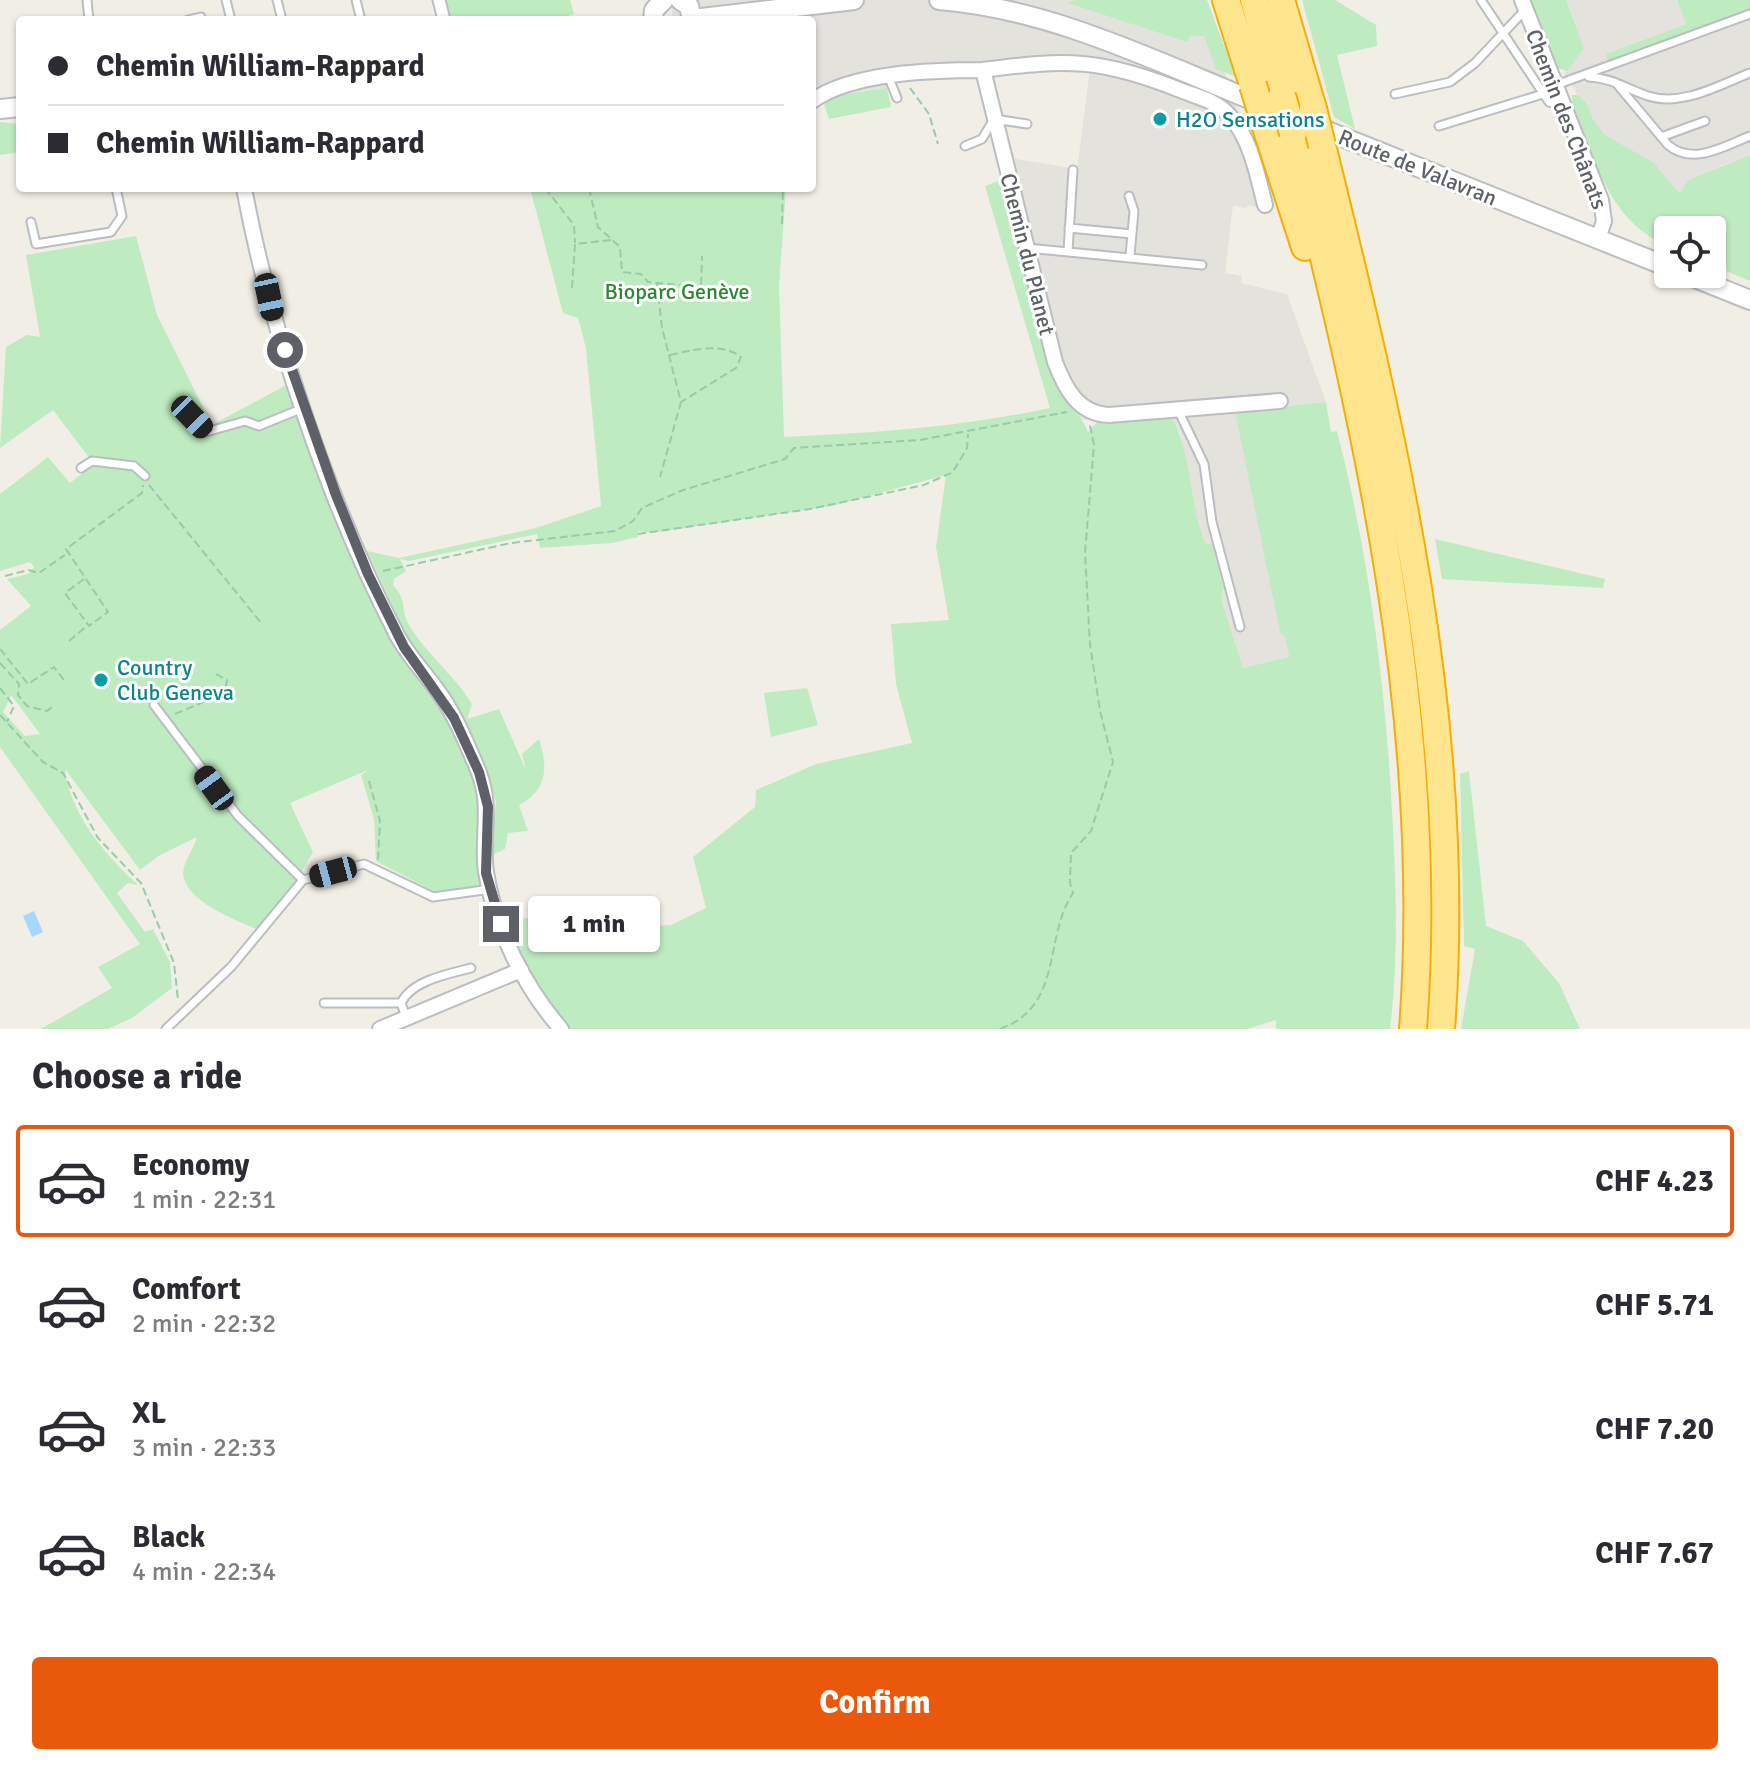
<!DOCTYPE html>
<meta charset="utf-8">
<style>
body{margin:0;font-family:Signika,sans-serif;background:#f2f2f3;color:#2b2b33;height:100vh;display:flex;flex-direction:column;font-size:30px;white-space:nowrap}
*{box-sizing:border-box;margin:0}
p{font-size:26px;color:#7c7c81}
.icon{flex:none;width:44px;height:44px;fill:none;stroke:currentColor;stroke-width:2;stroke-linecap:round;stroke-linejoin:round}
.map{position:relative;height:1029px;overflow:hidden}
.panel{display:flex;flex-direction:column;background:#fff;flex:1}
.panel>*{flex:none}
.hud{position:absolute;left:16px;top:16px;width:800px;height:176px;border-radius:8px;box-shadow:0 2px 6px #0004;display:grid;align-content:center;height:176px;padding:0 32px;background:#fff}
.fabs{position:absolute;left:1654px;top:216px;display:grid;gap:16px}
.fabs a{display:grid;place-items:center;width:72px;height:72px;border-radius:8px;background:#fff;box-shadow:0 2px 6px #0004;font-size:40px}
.end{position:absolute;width:36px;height:36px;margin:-18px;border:10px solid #5d6167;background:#fff;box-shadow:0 0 0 4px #fff}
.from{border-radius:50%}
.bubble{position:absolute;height:56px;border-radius:8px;background:#fff;box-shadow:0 2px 6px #0004;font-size:26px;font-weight:800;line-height:56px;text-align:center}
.car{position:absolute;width:24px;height:48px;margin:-24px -12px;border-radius:10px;box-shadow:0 0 6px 2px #0007;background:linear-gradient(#222 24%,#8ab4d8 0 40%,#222 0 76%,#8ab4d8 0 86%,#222 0)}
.hud b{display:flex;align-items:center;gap:28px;height:76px;font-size:30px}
.hud b+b{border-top:2px solid #e1e1e2}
.hud i{width:20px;height:20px;background:#2b2b33}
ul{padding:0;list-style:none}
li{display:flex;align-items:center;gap:24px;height:112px;margin:0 16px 12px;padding:0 16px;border:4px solid transparent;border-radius:8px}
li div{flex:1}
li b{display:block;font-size:30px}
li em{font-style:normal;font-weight:800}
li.selected{border-color:#ea580c}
li>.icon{width:72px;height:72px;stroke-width:1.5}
h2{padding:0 32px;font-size:36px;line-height:96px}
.action{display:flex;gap:16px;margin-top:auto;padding:16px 32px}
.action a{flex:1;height:92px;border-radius:8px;background:#ea580c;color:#fff;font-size:32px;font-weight:800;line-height:92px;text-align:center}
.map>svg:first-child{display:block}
.industrial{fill:#e4e2dd}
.green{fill:#bfebc0;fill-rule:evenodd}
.water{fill:#a7d7ff}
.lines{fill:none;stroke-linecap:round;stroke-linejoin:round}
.service-casing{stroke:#babdc2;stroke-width:11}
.pedestrian-casing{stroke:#babdc2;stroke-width:15}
.minor-casing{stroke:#babdc2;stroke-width:18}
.tertiary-casing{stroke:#babdc2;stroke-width:22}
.motorway-casing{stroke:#f6ae00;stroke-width:30}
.path{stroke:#97cca8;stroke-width:2;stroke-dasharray:8 4;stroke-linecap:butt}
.service{stroke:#fff;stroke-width:7}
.pedestrian{stroke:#fff;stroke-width:11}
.minor{stroke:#fff;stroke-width:14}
.tertiary{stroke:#fff;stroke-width:18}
.motorway{stroke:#ffe58e;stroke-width:26}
.motorway-bridge-casing{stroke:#f6ae00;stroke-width:30;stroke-linecap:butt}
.motorway-bridge{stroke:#ffe58e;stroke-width:26}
.route{stroke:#5d6167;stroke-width:10}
.culture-dot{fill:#0f9aa8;stroke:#fff;stroke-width:3}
.labels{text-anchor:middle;stroke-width:6;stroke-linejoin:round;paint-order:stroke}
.culture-label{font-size:22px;fill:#0d838f;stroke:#fff;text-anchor:start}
.street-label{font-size:22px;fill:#5d6167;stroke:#fff}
.park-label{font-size:22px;fill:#2c8732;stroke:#fff}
</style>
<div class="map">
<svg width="1750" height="1029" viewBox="0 0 1750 1029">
<rect width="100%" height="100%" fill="#f1efe5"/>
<path class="industrial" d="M671 0H1201L1271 211 1248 205 1247 208 1233 206 1225 273 1242 276 1241 283 1287 294 1326 402 1236 411 1280 633 1285 637 1289 657 1243 668 1221 599 1223 588 1197 523 1181 434 1172 417 1084 420 1065 392 1004 157 1077 169 1090 69 1077 66 916 79 887 85V88L832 96 812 109V20H672Z
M1566 0H1677L1686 24 1606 54 1612 70 1750 18V155L1719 167 1674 210 1640 200 1564 72 1584 48Z"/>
<path class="green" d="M444 0H570L574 14 554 20H449Z
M1075 0H1207L1236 77 1216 69 1204 36H1190L1187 42 1068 3Z
M1302 0H1335L1376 25 1377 46 1337 55 1355 129 1334 117Z
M1528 0H1566L1584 48 1567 71 1555 67Z
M1677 0H1750V18L1611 70 1606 54 1686 24Z
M887 88 891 107 829 119 824 104 832 96Z
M1572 95H1578L1588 105 1592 118 1605 135 1654 163 1680 194 1687 181 1750 155V281L1712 265V230H1668V246C1610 222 1597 163 1572 109Z
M0 122 20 124V152L0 155Z
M1004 179 1076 407 1088 432 1100 419 1172 417C1192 455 1189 502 1205 543L1212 544 1223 588 1221 599 1243 668 1289 657 1285 637 1280 633 1235 411 1326 402 1331 432 1337 431C1369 555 1385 683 1392 810 1396 883 1399 957 1390 1029H1276V1020L1247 1029H567L537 989 505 924 508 916 518 912 520 919 559 913 624 912 634 927 671 925 706 908 693 857 755 807 756 790 816 764 912 743 896 684 891 624 949 620 936 547 946 475 832 506 651 533 638 531V537L612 543 540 548 537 534 409 561 400 559 406 571 394 579 393 585C408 601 400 609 409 625 426 654 455 675 472 704L467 719 499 709 526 770 522 754 539 739C548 767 548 790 519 805L528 831 508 833 505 849 490 856 496 802 487 778 414 652 367 551 399 558 536 528 601 506 586 348 578 318 563 313 530 188H786L779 287 784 437C875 433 962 427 1050 408L985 186Z
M136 236 157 315 212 425 292 382 354 557 438 701 478 787 480 885 437 893 376 861 374 819 361 775 368 770 290 803 313 852 284 901 257 929C236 920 176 898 184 867 187 857 194 847 197 837L160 855 140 870 65 769C70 814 105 855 138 885L128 883 117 893 145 932 153 929 170 962 172 988 132 1018 108 1029H41L112 988 98 967 140 944 0 747V630L31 606 7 579 28 574 34 567 30 562 0 571V494L48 457 70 483 94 464 53 410 0 448 6 347 27 335 40 337 26 255ZM11 696H12L40 734 25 736 3 712Z
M1435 539 1605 579 1603 588 1442 579Z
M807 688 818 725 771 737 764 693Z
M1469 771 1486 926 1523 941 1559 983 1580 1029H1461L1475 949 1464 946 1460 774Z"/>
<path class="water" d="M34 911 43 932 32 937 23 916Z"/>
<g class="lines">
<defs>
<path id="service" d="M87 0 89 20
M226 0 231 20
M277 0 282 20
M356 0 361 20
M1481 0 1549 102 1563 105
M188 20 201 17
M1589 77C1612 78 1627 89 1648 96 1682 107 1719 85 1750 73
M889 78 897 98
M1616 83 1668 145C1693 166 1724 146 1750 136
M1556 85 1750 14
M1395 94 1450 82 1475 63 1526 9
M1439 126 1543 94
M1661 137 1705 121
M965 146 982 139 994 119 1027 124
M1129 196 1134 211 1130 256
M31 222 36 244 111 232 122 216 116 188
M1069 228 1132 234
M1027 248 1202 265
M1068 251 1073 170
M1179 412 1204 464 1212 522 1240 627
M192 417 206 432 245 421 259 426 303 408
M81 468 92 461 134 466 145 476
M154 705 238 816 303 880
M324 1003H401L406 1017
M401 1003C412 980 449 974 471 968
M166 1029 231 967 303 880 364 864 433 897 491 889"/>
<path id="pedestrian" d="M439 0 444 20"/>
<path id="minor" d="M1522 0 1601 200 1604 221 1598 239
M983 70C1067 59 1100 58 1180 90 1197 97 1217 101 1229 115 1251 139 1257 174 1265 205
M812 101C852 72 934 70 983 70L1055 362C1065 388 1078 414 1109 415L1280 401
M244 188C271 333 329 504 397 635 408 656 426 674 440 694 456 717 467 744 478 770 493 807 481 835 486 872 495 929 524 986 561 1029
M380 1029 521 970"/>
<path id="tertiary" d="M680 0 689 6 692 20
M939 0C1053 9 1159 63 1264 105
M693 19 854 0
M653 20 654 10 664 0
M0 109 20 107
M1310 124 1668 267
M1685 274 1750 300"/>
<path id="motorway" d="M1226 0 1253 85
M1254 0 1282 96
M1281 0 1313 109
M1264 121 1305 247
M1293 133C1367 425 1436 725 1413 1029
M1322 145C1394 437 1464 726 1441 1029"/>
</defs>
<use href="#service" class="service-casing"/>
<use href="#pedestrian" class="pedestrian-casing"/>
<use href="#minor" class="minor-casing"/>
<use href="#tertiary" class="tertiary-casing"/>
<use href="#motorway" class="motorway-casing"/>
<path class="path" d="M910 88 929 114 938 144
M545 188 574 225 575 243
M589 188 598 227 620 247 622 272 641 274 648 282 701 287 702 256
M782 224 783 188
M657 284 662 328 681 402 660 477
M572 288 575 244 611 240
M670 355C691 350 723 342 741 357L736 368 681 402
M149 485 262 624
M638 534 810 509 924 485 953 472 967 448 968 434
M383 571 511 543 615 531 633 521 642 508 683 490 785 459 794 448 920 440 1067 412
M5 576 28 570 39 573 65 555
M84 579 65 593 89 626 108 612 66 549 142 493 143 485
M69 641 88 625
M0 649 28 684 54 667 66 683
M0 663 19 684 18 695 27 706 47 711 52 707
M0 688 14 706 7 722
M175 714 225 693 227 680 212 672
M0 715 43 762 63 773 98 838 141 883 174 963 178 1000
M369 781 380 821 378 860
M1000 1029C1064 1006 1043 938 1073 893L1070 883 1071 853 1091 831 1113 762 1100 711 1090 644 1085 553 1094 445 1090 425"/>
<use href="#service" class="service"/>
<use href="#pedestrian" class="pedestrian"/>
<use href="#minor" class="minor"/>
<use href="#tertiary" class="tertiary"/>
<use href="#motorway" class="motorway"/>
<defs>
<path id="motorway-bridge" d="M1253 85 1264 121
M1282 96 1293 133
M1313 109 1322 145"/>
</defs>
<use href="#motorway-bridge" class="motorway-bridge-casing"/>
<use href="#motorway-bridge" class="motorway-bridge"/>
</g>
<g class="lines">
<path class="route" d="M285 350 336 495 368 574 404 647 454 718 479 772 488 807 486 873 501 924"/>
</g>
<g class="culture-dot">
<circle cx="1160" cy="119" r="8"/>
<circle cx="101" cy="680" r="8"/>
</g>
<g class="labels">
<g class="culture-label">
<text x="1176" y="127">H2O Sensations</text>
<text x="117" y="675">Country<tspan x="117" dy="25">Club Geneva</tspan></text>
</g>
<g class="street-label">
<text transform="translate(1567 119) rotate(69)" y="8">Chemin des Chânats</text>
<text transform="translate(1418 167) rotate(22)" y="8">Route de Valavran</text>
<text transform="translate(1028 254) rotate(76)" y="8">Chemin du Planet</text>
</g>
<g class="park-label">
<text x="677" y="299">Bioparc Genève</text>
</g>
</g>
</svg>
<div class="fabs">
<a><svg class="icon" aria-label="locate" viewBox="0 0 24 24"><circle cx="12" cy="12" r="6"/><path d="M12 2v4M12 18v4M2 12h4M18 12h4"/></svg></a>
</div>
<i class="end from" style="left:285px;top:350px"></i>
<i class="end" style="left:501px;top:924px"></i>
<div class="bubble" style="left:528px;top:896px;width:132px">1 min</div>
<i class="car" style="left:269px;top:297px;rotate:168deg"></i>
<i class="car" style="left:192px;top:417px;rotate:136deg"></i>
<i class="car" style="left:214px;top:788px;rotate:324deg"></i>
<i class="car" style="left:333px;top:872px;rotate:255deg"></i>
<div class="hud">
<b><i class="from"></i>Chemin William-Rappard</b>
<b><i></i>Chemin William-Rappard</b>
</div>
</div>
<section class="panel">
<h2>Choose a ride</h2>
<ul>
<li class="selected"><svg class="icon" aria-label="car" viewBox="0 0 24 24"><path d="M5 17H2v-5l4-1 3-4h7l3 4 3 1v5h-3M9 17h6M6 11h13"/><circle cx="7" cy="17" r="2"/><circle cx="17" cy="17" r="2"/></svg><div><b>Economy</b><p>1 min · 22:31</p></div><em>CHF 4.23</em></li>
<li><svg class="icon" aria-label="car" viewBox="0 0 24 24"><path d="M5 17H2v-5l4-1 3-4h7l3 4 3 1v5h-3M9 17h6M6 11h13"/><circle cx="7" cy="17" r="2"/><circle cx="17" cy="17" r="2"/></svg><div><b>Comfort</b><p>2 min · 22:32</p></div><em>CHF 5.71</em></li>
<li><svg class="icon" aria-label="car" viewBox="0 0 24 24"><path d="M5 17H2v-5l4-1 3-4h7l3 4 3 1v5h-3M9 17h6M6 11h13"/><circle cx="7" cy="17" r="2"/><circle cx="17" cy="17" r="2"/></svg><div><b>XL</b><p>3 min · 22:33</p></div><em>CHF 7.20</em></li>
<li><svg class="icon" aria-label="car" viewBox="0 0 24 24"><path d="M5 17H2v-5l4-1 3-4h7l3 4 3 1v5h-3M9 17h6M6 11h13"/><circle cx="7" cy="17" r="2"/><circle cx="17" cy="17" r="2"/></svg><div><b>Black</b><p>4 min · 22:34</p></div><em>CHF 7.67</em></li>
</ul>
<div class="action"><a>Confirm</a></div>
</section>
